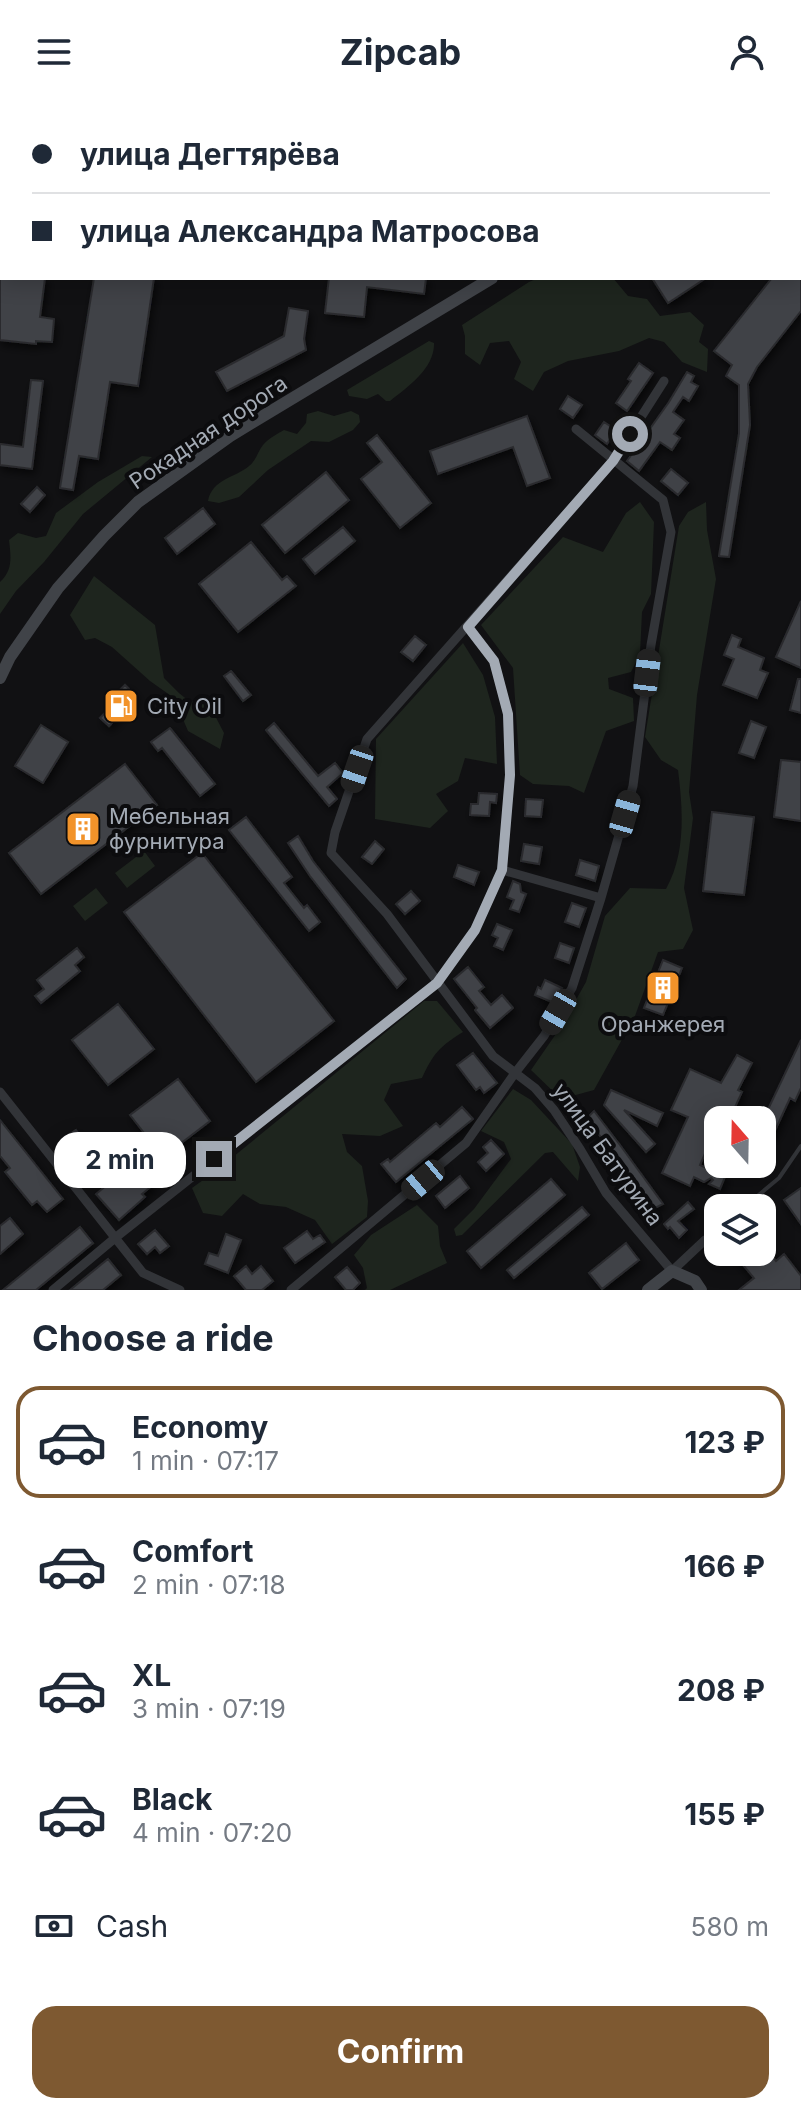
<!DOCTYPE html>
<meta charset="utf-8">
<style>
body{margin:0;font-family:Inter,sans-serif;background:#f6f6f7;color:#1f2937;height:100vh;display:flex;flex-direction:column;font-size:30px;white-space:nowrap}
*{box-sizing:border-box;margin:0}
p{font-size:26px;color:#747a83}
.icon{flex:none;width:44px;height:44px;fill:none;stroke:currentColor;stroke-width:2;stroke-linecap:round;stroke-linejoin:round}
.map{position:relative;height:1186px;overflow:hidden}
.details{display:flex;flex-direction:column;background:#fff;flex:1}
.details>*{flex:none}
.banner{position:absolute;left:0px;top:0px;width:802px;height:176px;box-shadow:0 4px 20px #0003;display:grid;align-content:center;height:176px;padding:0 32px;background:#fff}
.needle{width:52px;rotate:340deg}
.tools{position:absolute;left:704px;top:1002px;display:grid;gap:16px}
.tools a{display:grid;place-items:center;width:72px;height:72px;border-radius:16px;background:#fff;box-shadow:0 4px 20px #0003;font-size:40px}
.end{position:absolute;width:36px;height:36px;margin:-18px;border:10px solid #a3aab4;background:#111;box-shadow:0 0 0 4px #111}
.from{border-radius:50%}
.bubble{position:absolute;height:56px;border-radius:24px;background:#fff;box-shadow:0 4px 20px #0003;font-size:26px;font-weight:700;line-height:56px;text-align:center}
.car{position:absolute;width:24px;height:48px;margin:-24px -12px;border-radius:10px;box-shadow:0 0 6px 2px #0007;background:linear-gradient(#222 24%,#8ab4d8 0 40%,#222 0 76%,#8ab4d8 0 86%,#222 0)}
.banner b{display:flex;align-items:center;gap:28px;height:76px;font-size:30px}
.banner b+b{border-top:2px solid #e0e1e3}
.banner i{width:20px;height:20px;background:#1f2937}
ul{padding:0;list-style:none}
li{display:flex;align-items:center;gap:24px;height:112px;margin:0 16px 12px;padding:0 16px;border:4px solid transparent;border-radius:24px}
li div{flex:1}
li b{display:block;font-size:30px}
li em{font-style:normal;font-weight:700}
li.current{border-color:#7e5931}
li>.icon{width:72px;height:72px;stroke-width:1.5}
h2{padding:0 32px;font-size:36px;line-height:96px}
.pay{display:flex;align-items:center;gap:20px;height:88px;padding:0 32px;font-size:30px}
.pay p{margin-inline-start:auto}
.primary-button{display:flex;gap:16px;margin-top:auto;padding:16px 32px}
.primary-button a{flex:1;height:92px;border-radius:24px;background:#7e5931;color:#fff;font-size:32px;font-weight:700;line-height:92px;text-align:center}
header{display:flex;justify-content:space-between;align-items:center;height:104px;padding:0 32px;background:#fff;font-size:36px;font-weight:700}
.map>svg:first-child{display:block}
.green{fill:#1e251e}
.building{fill:#404246;stroke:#2b2c2f;stroke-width:2;filter:url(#shadow)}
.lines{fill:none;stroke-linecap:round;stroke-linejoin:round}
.lane{stroke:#323438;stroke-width:4}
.street{stroke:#323438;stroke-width:9}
.secondary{stroke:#404348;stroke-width:12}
.route{stroke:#a3aab4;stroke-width:10}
.labels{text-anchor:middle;stroke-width:8;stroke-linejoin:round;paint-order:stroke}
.street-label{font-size:22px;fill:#a3aab4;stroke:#0c0c0e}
.poi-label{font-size:22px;fill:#a3aab4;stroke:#0c0c0e;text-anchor:start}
</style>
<header><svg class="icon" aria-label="menu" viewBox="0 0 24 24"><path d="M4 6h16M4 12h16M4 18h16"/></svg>Zipcab<svg class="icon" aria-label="person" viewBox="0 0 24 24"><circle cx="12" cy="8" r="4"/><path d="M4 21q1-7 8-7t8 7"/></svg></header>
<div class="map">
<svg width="801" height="1186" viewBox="0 0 801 1186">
<defs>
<filter id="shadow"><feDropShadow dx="2.5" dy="4.5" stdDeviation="4" flood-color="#0009"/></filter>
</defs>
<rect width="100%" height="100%" fill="#111113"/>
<path class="green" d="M538 174H613L628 192 647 195 660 212 690 208 704 221 699 238 708 245 707 268 682 258 664 238 649 234 619 247 568 257 544 268 533 287 514 275 521 258 509 237 490 239 480 261 465 250V232L462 221 529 178Z
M429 237 434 239C435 264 408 283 390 297H386L378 290 367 295 349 292 347 286Z
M318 307 334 312 351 307 359 311 360 318 353 326 329 338 311 337 268 366 239 393 219 399 208 397C212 375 235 374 249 362 256 357 258 347 263 341 269 334 277 330 284 326L297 330 306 319 307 310Z
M142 352 152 353 83 410 44 458 16 487 0 510V478C13 466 11 453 9 436L18 429 36 434 46 432 56 409 98 378Z
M640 398 654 418 651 490 642 508 640 550 631 568 608 574 609 585 633 594 634 617 606 627 584 689 569 682 533 680 520 671 513 564 481 521 563 433 603 448 626 409Z
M706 398 707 426 716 475 697 591 689 688 693 714 684 784 693 826 683 845 658 848 635 912 594 986 561 995 531 966 560 924 586 878 605 812 630 784 666 785C686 749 683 706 678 666L661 656 645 633 679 422 688 408Z
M94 472 155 521 164 574 179 589 190 598 209 594 211 604 224 629 220 645 188 627 174 594 150 577 112 543 95 534 85 536 70 511Z
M463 539 483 571 495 613 497 660 465 654 458 677 436 690 448 707 430 724 375 715 376 635Z
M144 747 155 762 127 784 115 769Z
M96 784 108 799 85 817 73 802Z
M424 897H437L463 928C440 942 433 950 422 974L391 980 384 996 403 1022 380 1032 342 1030 347 1048 362 1062 368 1097 367 1113 332 1140 315 1116 286 1103 260 1100 243 1090 222 1112 203 1109 192 1084 217 1066Z
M513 985 531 996 572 1040 580 1063 578 1077 553 1048 545 1049 462 1131 456 1132 454 1125 474 1105 511 1055 504 1038 481 1027Z
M417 1101 438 1122 440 1142 447 1159 390 1186H365L367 1184 363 1164 354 1151 371 1131Z"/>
<path class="building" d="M0 174H45L40 213 54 215 52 238 36 237V240L0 236Z
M94 174H154L138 282 110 278 98 355 79 352 73 386 60 384Z
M329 174H426L424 190 367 183 364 213 325 209Z
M652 174H706L668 199Z
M772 174H801V207L757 263 748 280 750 321 729 453 719 452 739 330V281L726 272 732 261 714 247Z
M289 204 308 207 304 235 306 246 227 287 216 268 284 232Z
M639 259 653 269 627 307 616 299 631 277 628 275Z
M687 268 694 272 691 278 698 282 689 297 683 293 673 308 684 316 674 330 680 334 672 346 660 338 639 367 627 357 669 298Z
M31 276 43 277 32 365 0 361V340L23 343Z
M568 292 582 301 573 314 560 305Z
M527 312 550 374 527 382 513 343 438 370 430 347Z
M604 318 616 326 607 340 595 331Z
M377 331 431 399 400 424 361 375 382 358 367 339Z
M671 365 688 379 678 391 661 377Z
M326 368 349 396 285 449 262 421Z
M37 383 45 391 30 408 21 400Z
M203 404 215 420 177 450 165 434Z
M343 423 355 437 315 470 303 455Z
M251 438 282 476 287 472 296 482 238 528 199 480Z
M801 497V564L776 553Z
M732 531 741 535 738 543 764 554 760 566 768 569 757 594 723 581 734 555 724 551Z
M415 532 426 541 413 557 401 548Z
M231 567 251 591 243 597 224 572Z
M798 575H801V609L790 606Z
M125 581 137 593 109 622 100 614 121 593 117 589Z
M751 617 766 623 754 654 739 649Z
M274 619 318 672 335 659 343 669 327 683 337 695 329 702 266 626Z
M41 621 68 638 43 679 15 662Z
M170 624 215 680 200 692 162 644 158 647 151 638Z
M781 656 801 658V717L774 713Z
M125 660 157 701 41 790 9 749Z
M479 689 497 690 496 699 490 698 489 712 470 711 471 700H478Z
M526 695 543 696 541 713 525 712Z
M712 708 754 713 744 791 703 787Z
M246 713 292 773 284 779 304 804 307 801 320 818 309 827 229 726Z
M298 732 313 757 406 875 397 884 310 772 288 739Z
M375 737 384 745 372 760 362 753Z
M524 740 542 743 539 760 521 757Z
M202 749 334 917 256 978 124 808Z
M580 756 599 762 595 777 576 771Z
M458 761 479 768 474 781 454 773Z
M513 777 520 780 521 788 526 790 519 808 510 805 514 796 507 793Z
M411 787 420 797 405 810 396 800Z
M572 799 586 804 579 823 565 818Z
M497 820 512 826 503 846 494 842 498 834 492 831Z
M560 839 574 844 569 859 555 854Z
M77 844 84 853 75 861 80 867 41 899 35 892 44 885 37 876Z
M663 856 682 864 663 911 644 904Z
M468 863 484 883 479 887 491 901 502 891 513 904 490 924 475 906 477 904 454 875Z
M545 876 562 884 554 899 535 891 538 883 541 885Z
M118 900 154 945 108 981 72 936Z
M801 936V984L795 997 790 994 773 1031 762 1025V1018Z
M473 949 497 979 484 989 480 983 476 986 457 961Z
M737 951 752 959 738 986 742 988 729 1016H718V1050L707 1045 700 1061 725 1073 720 1085 709 1080 713 1076 711 1074 704 1078 694 1073 690 1082 662 1069 688 1013 671 1006 690 965 721 979Z
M178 975 210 1017 163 1053 130 1011Z
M611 986 663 1009 657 1022 624 1006 655 1040 646 1048 604 1001Z
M462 1003 473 1015 396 1078 381 1060 388 1055 390 1058 436 1019 440 1023Z
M594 1007 620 1041 663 1100 653 1105 587 1014Z
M0 1016 63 1095 47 1108 37 1097 32 1101 5 1068 10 1064 0 1052Z
M76 1026 89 1044 77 1053 63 1035Z
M491 1036 504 1050 486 1067 478 1058 488 1049 483 1043Z
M127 1072 135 1081 145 1072 153 1081 142 1090 145 1093 119 1116 96 1090 113 1076 117 1081Z
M460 1072 469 1084 445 1104 436 1092Z
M551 1075 565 1091 481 1164 467 1147Z
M801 1084V1120L784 1096Z
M688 1098 694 1105 678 1117 687 1126 679 1134 670 1123 668 1125 664 1120Z
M582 1103 589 1111 514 1174 507 1166Z
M10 1114 23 1130 0 1150V1122Z
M80 1123 93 1139 36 1186H3Z
M155 1126 169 1142 160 1149 155 1143 147 1150 138 1140Z
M307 1127 313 1135 320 1131 325 1138 295 1159 284 1144Z
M226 1130 241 1136 228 1169 205 1160 209 1149 218 1152Z
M626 1139 639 1156 602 1185 589 1169Z
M762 1140 776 1157 784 1150 801 1172V1186H739L754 1174 732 1148H762Z
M108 1155 121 1171 103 1186H70Z
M246 1162 252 1170 261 1162 273 1177 262 1186H246L234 1172Z
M347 1163 360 1179 353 1186H346L335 1173Z"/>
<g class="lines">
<path class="lane" d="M211 2V0
M800 25 801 24
M743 1104 779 1074 801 1042
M707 1135 718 1126"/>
<path class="street" d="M0 56H2
M664 277 613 357 367 635 335 728 331 749 387 810 493 952 535 984 554 1006 580 1045 606 1089 672 1167 705 1136
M502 766 601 794
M0 988 143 1169 180 1186
M53 1186 115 1134 437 879 475 826 502 766 510 671 508 610 494 557 468 523
M291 1186 466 1039 515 969 544 932 572 884 601 794 633 682 651 541 671 428 663 396 576 325"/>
<path class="secondary" d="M779 2 782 0
M0 574 10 553 58 484 104 432 138 398 230 332 492 174
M648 1186 672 1167 695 1177 701 1186"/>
</g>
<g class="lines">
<path class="route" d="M214 1055 437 879 475 826 502 766 510 671 508 610 494 557 468 523 613 357 630 330"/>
</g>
<defs>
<symbol id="fuel-square" viewBox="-11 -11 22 22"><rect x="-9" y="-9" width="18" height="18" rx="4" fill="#f2932a" stroke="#0c0c0e"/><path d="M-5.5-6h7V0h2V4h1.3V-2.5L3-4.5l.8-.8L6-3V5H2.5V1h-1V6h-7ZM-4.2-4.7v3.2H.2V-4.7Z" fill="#fff"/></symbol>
<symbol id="building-square" viewBox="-11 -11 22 22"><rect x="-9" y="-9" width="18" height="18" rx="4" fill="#f2932a" stroke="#0c0c0e"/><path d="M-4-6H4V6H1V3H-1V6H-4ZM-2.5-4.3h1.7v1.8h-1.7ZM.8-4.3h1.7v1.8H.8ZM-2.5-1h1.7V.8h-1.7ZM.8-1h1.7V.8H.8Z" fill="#fff"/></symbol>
</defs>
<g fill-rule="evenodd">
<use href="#fuel-square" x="101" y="582" width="40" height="40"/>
<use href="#building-square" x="63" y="705" width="40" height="40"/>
<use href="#building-square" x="643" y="864" width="40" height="40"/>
</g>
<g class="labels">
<g class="street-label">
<text transform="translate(208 328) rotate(-34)" y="8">Рокадная дорога</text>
<text transform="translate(608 1050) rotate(54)" y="8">улица Батурина</text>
</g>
<g class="poi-label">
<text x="147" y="610">City Oil</text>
<text x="109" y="720">Мебельная<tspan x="109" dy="25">фурнитура</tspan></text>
<text x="663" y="928" text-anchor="middle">Оранжерея</text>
</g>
</g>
</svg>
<div class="tools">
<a><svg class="needle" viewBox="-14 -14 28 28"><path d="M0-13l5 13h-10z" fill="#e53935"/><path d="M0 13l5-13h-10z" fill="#747a83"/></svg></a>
<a><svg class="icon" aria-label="layers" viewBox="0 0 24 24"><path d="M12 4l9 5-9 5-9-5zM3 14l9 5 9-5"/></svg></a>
</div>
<i class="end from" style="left:630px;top:330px"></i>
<i class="end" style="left:214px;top:1055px"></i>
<div class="bubble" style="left:54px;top:1028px;width:132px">2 min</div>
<i class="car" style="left:647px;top:569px;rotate:7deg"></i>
<i class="car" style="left:357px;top:665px;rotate:199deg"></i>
<i class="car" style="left:625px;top:710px;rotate:16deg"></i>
<i class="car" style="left:558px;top:908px;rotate:210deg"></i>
<i class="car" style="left:423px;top:1076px;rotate:230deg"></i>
<div class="banner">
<b><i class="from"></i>улица Дегтярёва</b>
<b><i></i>улица Александра Матросова</b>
</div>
</div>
<section class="details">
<h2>Choose a ride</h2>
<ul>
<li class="current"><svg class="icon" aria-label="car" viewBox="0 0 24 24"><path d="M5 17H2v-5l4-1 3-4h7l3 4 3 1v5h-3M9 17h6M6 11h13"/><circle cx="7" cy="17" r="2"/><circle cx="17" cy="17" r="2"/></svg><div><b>Economy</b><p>1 min · 07:17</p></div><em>123 ₽</em></li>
<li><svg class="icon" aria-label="car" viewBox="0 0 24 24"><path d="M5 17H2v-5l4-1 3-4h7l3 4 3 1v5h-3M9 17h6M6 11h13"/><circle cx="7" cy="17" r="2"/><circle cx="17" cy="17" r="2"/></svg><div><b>Comfort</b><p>2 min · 07:18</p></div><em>166 ₽</em></li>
<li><svg class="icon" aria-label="car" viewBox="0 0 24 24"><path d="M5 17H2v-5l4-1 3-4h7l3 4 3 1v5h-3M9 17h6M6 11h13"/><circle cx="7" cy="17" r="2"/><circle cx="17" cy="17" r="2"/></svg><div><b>XL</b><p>3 min · 07:19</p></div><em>208 ₽</em></li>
<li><svg class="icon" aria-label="car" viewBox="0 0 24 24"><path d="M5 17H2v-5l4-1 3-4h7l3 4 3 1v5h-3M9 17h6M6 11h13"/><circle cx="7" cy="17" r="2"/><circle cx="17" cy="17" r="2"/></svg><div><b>Black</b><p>4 min · 07:20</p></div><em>155 ₽</em></li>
</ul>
<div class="pay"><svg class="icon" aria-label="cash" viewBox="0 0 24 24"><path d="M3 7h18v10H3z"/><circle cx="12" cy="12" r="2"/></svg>Cash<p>580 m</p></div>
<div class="primary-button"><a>Confirm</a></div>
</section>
